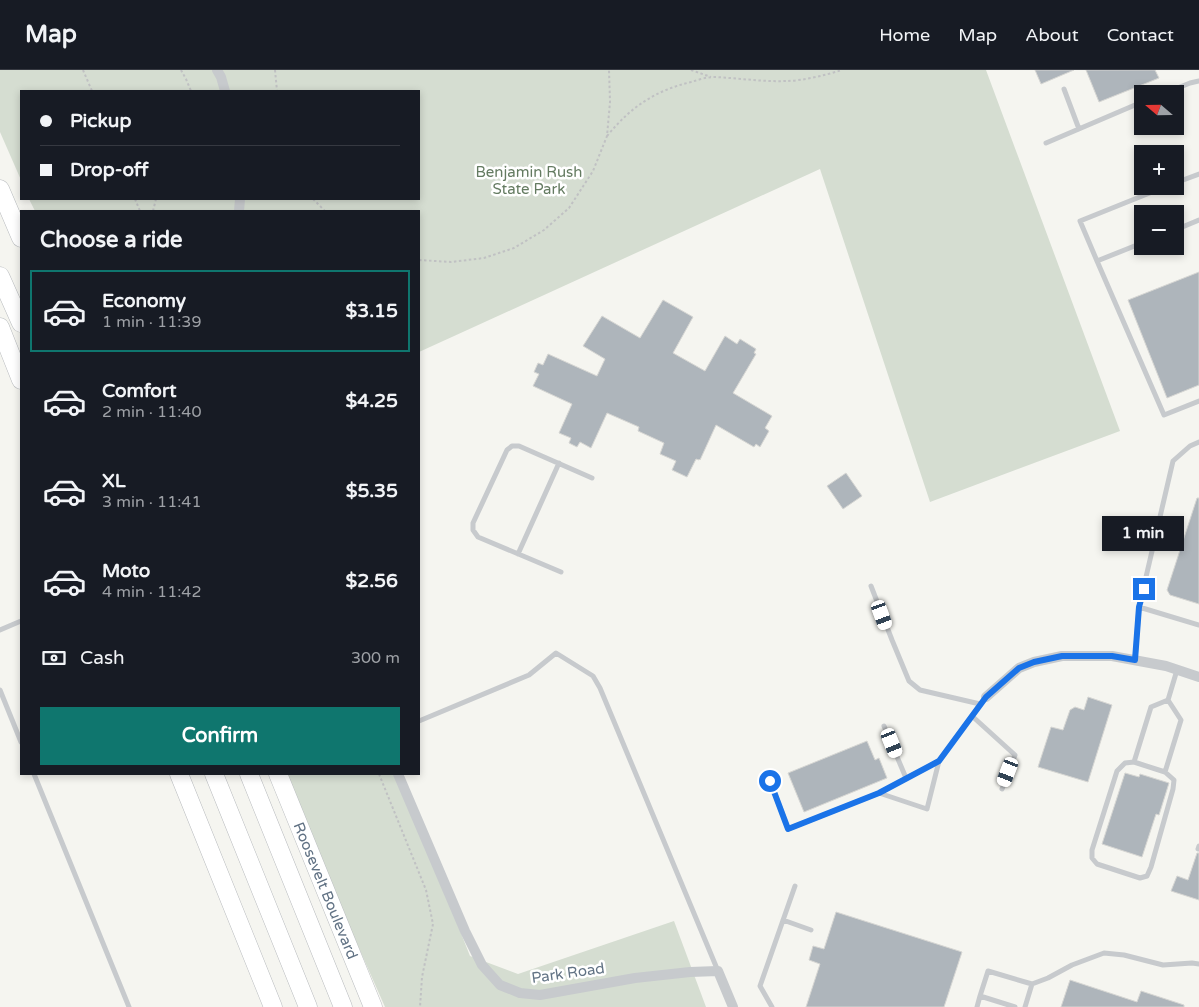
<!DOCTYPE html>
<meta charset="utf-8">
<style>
body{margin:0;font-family:"Varela Round",sans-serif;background:#242831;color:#f1f3f6;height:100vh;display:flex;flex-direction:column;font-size:19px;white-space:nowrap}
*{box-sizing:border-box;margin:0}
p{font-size:16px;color:#9ea1a6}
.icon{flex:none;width:28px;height:28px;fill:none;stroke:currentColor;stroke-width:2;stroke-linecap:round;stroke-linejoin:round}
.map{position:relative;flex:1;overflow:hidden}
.panel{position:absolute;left:20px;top:140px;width:400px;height:565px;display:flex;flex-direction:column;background:#171b24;border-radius:0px;box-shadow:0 2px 8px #0003}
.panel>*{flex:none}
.guide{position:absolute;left:20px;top:20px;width:400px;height:110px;border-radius:0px;box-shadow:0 2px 8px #0003;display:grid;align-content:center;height:110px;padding:0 20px;background:#171b24}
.needle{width:32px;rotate:290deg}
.tools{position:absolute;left:1134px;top:15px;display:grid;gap:10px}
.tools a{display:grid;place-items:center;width:50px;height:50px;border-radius:0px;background:#171b24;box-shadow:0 2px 8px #0003;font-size:25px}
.end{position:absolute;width:22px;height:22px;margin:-11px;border:6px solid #1a73e8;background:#fff;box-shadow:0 0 0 2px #fff}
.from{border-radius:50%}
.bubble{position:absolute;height:35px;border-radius:0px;background:#171b24;box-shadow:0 2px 8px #0003;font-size:16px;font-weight:700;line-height:35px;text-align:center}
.car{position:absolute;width:15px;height:30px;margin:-15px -8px;border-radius:6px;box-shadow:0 0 4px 1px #0007;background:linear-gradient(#fff 24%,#345 0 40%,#fff 0 76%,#345 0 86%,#fff 0)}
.guide b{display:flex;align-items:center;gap:18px;height:48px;font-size:19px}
.guide b+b{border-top:1px solid #363941}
.guide i{width:12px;height:12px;background:#f1f3f6}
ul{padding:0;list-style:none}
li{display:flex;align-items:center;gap:15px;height:82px;margin:0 10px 8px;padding:0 10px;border:2px solid transparent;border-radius:0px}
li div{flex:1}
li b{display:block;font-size:19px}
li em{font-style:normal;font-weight:700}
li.selected{border-color:#0f766e}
li>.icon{width:45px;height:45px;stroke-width:1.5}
h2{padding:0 20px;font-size:22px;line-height:60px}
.pay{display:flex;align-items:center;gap:12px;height:55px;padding:0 20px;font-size:19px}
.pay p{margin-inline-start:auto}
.action{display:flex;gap:10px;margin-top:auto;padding:10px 20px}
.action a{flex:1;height:58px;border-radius:0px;background:#0f766e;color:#fff;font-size:20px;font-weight:700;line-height:58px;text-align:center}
header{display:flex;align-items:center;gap:30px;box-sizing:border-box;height:70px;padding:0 25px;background:#171b24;border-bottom:1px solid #363941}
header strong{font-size:24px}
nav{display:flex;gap:28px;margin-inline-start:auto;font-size:18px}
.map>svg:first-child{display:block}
.green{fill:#d5ddd1}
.building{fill:#aeb5bb;stroke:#d6d6d3}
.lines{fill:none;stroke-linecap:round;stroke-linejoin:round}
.highway-casing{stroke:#b8bbbe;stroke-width:19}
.path{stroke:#c0c1c3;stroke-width:2;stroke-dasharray:2.5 2.5;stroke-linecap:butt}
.lane{stroke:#c7cacd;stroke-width:5}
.street{stroke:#c7cacd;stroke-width:10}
.highway{stroke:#fff;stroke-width:18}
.route{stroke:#1a73e8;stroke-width:6}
.labels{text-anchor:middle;stroke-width:5;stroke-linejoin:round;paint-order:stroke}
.park-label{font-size:15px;fill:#647b61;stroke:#fff}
.street-label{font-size:15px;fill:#617284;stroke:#fff}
</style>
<header>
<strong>Map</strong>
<nav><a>Home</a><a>Map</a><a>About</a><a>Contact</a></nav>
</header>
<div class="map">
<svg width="1199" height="937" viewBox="0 0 1199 937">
<rect width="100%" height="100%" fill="#f5f5f0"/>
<path class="green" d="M0 0H986L1120 361 930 432 820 99 419 282V141H35L29 129H419V21H21V110L0 62Z
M282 704H398L470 886 518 904 674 851 706 937H385Z"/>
<path class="building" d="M1035 0H1074L1041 14Z
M1086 0H1155L1159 8 1099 32Z
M1199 202V315L1167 328 1128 230Z
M663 230 693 247 673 283 705 301 725 266 737 274 740 269 756 279 754 283 756 284 733 323 772 346 765 358 769 361 760 377 756 374 754 377 716 355 700 390 699 389V390L696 389 687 407 672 400 676 391 660 384 664 373 638 361 639 357 607 343 591 378 580 372 577 377 569 373 571 368 559 363 572 334 533 316 539 304 534 302 538 293 543 295 548 284 597 306 605 289 583 276 602 246 640 268Z
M846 403 862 426 843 439 827 416Z
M1197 428H1199V534L1170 525 1167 520Z
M1088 627 1112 635 1088 712 1038 697 1051 657 1063 660 1070 640 1075 637 1084 640Z
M867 671 875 690 879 688 887 708 804 742 788 703Z
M1125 703 1139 707 1140 704 1169 713 1159 745 1156 744 1142 787 1102 774Z
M1197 783H1199V830L1171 821 1177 806 1188 810Z
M836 842 962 882 944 937H806L820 894 809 890 813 876 824 879Z
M1070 910 1137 932 1141 921 1184 935V937H1061Z"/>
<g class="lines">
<defs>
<g id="highway">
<path d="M0 119 21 168"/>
<path d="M0 206 21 253"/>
<path d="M0 257 21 310"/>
<path d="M179 704 273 937"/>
<path d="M214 704 308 937"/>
<path d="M249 704 343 937"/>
<path id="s1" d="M278 704 373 937"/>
</g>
</defs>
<use href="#highway" class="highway-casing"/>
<path class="path" d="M83 0 92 21
M181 0 186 9 191 21
M275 0 277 21
M691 0 711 7
M607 66C631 37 654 21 691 12 698 10 706 7 714 7 738 8 762 12 786 11 802 11 826 5 842 0
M135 129 140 141
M313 129 325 141
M153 141 156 129
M419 190 451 192 484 188 514 178 544 160 569 138 593 101 607 66 610 32 609 0
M379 704 426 820 433 854 422 907 420 937"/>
<path class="lane" d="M1064 19 1079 59
M1163 24 1190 13 1199 11
M1046 73 1142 32
M1175 113 1199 104
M1175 160 1199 150
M1142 173 1097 191 1080 151 1167 116
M1097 191 1164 345 1199 331
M518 484 559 393
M561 502 478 467 473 460V453L507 380 512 376H519L592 408
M871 516 892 570 909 611 920 620 980 634
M1139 537 1173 391 1190 376 1199 372
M0 560 21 551
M1135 590 1139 537 1199 555
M0 620 21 672
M972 646 1015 685 1002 719
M419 651 529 605 556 583 593 606 600 618 718 901
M884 656 906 708
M1134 692 1165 702 1174 710 1173 719 1151 797 1147 806 1140 808 1097 794 1092 788V780L1117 701 1125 693Z
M1134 692 1151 637 1168 630 1177 600
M1165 702 1181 650 1168 630
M34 704 129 937
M770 711 788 759 879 723 927 739 939 691 986 627
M879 723 939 691
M1198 779 1199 776
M783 850 811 860
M1032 914 1048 908 1072 895 1104 883 1124 885 1163 895 1192 893 1199 894
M980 926 988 901 1032 914 1025 937
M772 937 760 916 795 816
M977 937 980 926 1015 937"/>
<path class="street" d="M217 0 221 7 225 21
M239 141 240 129
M986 627 1019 598 1034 592 1062 586H1112L1166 596 1199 607
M398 704 465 861 482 895 500 915 520 923 540 925 635 908 690 902 718 901 733 937"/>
<use href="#highway" class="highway"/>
</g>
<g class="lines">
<path class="route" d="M770 711 788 759 879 723 939 691 986 627 1019 598 1034 592 1062 586H1112L1135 590 1139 537 1144 519"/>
</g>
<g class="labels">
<g class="park-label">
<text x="529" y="107">Benjamin Rush<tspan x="529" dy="17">State Park</tspan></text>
</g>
<g class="street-label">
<text dy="5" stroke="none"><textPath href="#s1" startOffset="126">Roosevelt Boulevard</textPath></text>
<text transform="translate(568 903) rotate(-8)" y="5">Park Road</text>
</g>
</g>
</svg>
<div class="tools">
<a><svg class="needle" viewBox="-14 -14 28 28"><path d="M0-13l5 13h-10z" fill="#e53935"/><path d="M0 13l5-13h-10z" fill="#9ea1a6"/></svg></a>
<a>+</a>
<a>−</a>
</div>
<i class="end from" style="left:770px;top:711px"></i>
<i class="end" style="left:1144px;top:519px"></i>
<div class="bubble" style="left:1102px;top:446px;width:82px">1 min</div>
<i class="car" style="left:882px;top:545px;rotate:160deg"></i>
<i class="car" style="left:892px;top:673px;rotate:158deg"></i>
<i class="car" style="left:1008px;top:702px;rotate:201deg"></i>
<div class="guide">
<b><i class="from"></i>Pickup</b>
<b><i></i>Drop-off</b>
</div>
<section class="panel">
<h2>Choose a ride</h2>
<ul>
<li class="selected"><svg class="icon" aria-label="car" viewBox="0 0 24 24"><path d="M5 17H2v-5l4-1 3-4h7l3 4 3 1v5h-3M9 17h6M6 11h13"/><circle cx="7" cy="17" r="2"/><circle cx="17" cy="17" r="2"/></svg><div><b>Economy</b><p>1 min · 11:39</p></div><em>$3.15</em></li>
<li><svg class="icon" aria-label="car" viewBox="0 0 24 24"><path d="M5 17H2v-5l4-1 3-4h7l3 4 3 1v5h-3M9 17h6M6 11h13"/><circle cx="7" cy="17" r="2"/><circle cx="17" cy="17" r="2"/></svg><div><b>Comfort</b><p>2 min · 11:40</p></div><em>$4.25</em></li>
<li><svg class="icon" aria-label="car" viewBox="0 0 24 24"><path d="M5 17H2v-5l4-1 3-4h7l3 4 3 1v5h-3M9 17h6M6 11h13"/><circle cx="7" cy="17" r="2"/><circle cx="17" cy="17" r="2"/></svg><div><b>XL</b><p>3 min · 11:41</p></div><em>$5.35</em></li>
<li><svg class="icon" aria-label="car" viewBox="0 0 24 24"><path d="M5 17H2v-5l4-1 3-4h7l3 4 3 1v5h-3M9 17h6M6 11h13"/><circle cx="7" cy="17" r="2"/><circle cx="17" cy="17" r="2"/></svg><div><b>Moto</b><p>4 min · 11:42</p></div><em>$2.56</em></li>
</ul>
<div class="pay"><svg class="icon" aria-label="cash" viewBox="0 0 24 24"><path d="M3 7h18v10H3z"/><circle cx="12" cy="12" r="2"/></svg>Cash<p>300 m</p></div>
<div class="action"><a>Confirm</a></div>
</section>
</div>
